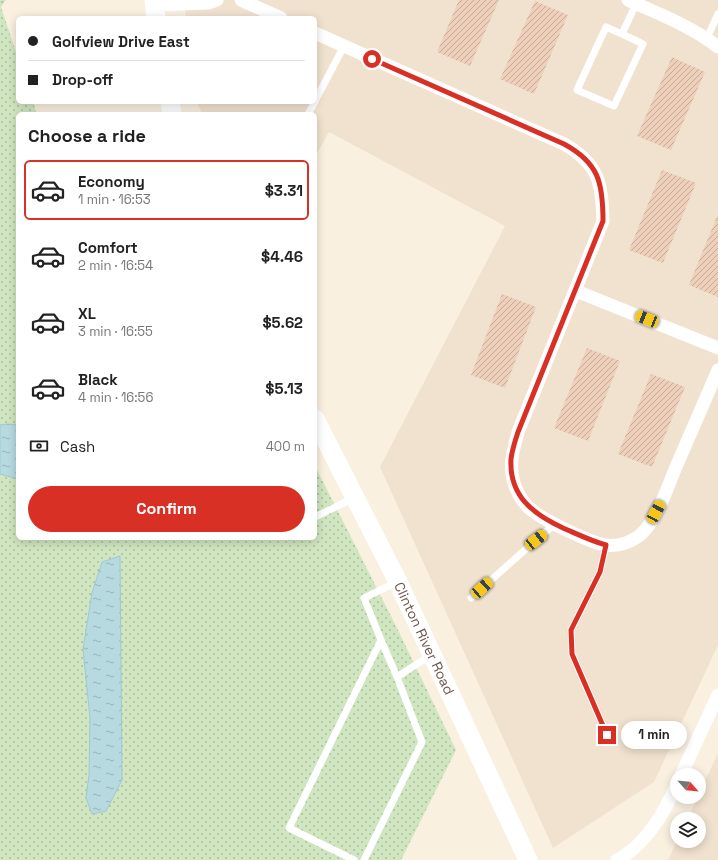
<!DOCTYPE html>
<meta charset="utf-8">
<style>
body{margin:0;font-family:"Space Grotesk",sans-serif;background:#f2f2f2;color:#222;height:100vh;display:flex;flex-direction:column;font-size:15px;white-space:nowrap}
*{box-sizing:border-box;margin:0}
p{font-size:13px;color:#767676}
.icon{flex:none;width:22px;height:22px;fill:none;stroke:currentColor;stroke-width:2;stroke-linecap:round;stroke-linejoin:round}
.map{position:relative;flex:1;overflow:hidden}
.side{position:absolute;left:16px;top:112px;width:301px;height:428px;display:flex;flex-direction:column;background:#fff;border-radius:6px;box-shadow:0 2px 10px #0003}
.side>*{flex:none}
.hud{position:absolute;left:16px;top:16px;width:301px;height:88px;border-radius:6px;box-shadow:0 2px 10px #0003;display:grid;align-content:center;height:88px;padding:0 12px;background:#fff}
.needle{width:26px;rotate:117deg}
.tools{position:absolute;left:670px;top:768px;display:grid;gap:8px}
.tools a{display:grid;place-items:center;width:36px;height:36px;border-radius:50%;background:#fff;box-shadow:0 2px 10px #0003;font-size:20px}
.end{position:absolute;width:18px;height:18px;margin:-9px;border:5px solid #d93025;background:#fff;box-shadow:0 0 0 2px #fff}
.from{border-radius:50%}
.bubble{position:absolute;height:28px;border-radius:14px;background:#fff;box-shadow:0 2px 10px #0003;font-size:13px;font-weight:700;line-height:28px;text-align:center}
.car{position:absolute;width:12px;height:24px;margin:-12px -6px;border-radius:5px;box-shadow:0 0 3px 1px #0007;background:linear-gradient(#f5c518 24%,#345 0 40%,#f5c518 0 76%,#345 0 86%,#f5c518 0)}
.hud b{display:flex;align-items:center;gap:14px;height:38px;font-size:15px}
.hud b+b{border-top:1px solid #e0e0e0}
.hud i{width:10px;height:10px;background:#222}
ul{padding:0;list-style:none}
li{display:flex;align-items:center;gap:12px;height:60px;margin:0 8px 6px;padding:0 4px;border:2px solid transparent;border-radius:6px}
li div{flex:1}
li b{display:block;font-size:15px}
li em{font-style:normal;font-weight:700}
li.selected{border-color:#d93025}
li>.icon{width:36px;height:36px;stroke-width:1.5}
h2{padding:0 12px;font-size:18px;line-height:48px}
.pay{display:flex;align-items:center;gap:10px;height:44px;padding:0 12px;font-size:15px}
.pay p{margin-inline-start:auto}
.primary-button{display:flex;gap:8px;margin-top:auto;padding:8px 12px}
.primary-button a{flex:1;height:46px;border-radius:24px;background:#d93025;color:#fff;font-size:16px;font-weight:700;line-height:46px;text-align:center}
.map>svg:first-child{display:block}
.residential{fill:#f1e2cf}
.grass{fill:url(#grass-dots)}
.water{fill:url(#water-ripples);stroke:#9ec9d2}
.building{fill:url(#building-hatch)}
.lines{fill:none;stroke-linecap:round;stroke-linejoin:round}
.lane{stroke:#fff;stroke-width:7}
.street{stroke:#fff;stroke-width:13}
.secondary{stroke:#fff;stroke-width:19}
.route{stroke:#d93025;stroke-width:5}
.labels{text-anchor:middle;stroke-width:3.5;stroke-linejoin:round;paint-order:stroke}
.street-label{font-size:14px;fill:#6e574a;stroke:#fdf4e6}
</style>
<div class="map">
<svg width="718" height="860" viewBox="0 0 718 860">
<defs>
<pattern id="grass-dots" width="8" height="8" patternUnits="userSpaceOnUse"><rect width="8" height="8" fill="#cfe6c0"/><path d="M2 2h.1M6 6h.1" fill="none" stroke="#acbd9e" stroke-width="1.8" stroke-linecap="round"/></pattern>
<pattern id="water-ripples" width="26" height="14" patternUnits="userSpaceOnUse"><rect width="26" height="14" fill="#b7dae1"/><path d="M2 4q2-2 4 0t4 0M15 11q2-2 4 0t4 0" fill="none" stroke="#99b4b8"/></pattern>
<pattern id="building-hatch" width="6" height="6" patternUnits="userSpaceOnUse"><rect width="6" height="6" fill="#edcfba"/><path d="M-1 1l2-2M0 6l6-6M5 7l2-2" fill="none" stroke="#c4ab99"/></pattern>
</defs>
<rect width="100%" height="100%" fill="#faf0e0"/>
<path class="residential" d="M184 0H718V645L654 782 553 848 380 467 505 226 329 132 315 157V114H202L197 102H315V18H186Z
M718 753V860H668L677 841H699V819H687L698 797H699V794Z"/>
<path class="grass" d="M0 0H6L1 7 18 58V102H33L37 114H18V538H315V466L397 628 456 750 401 860H0Z"/>
<path class="water" d="M7 424 18 425V479L0 474V425Z
M120 556 122 780 106 811 92 814 86 798 89 775 90 718 83 649 92 593 102 562Z"/>
<path class="building" d="M459 0H499L470 66 437 52Z
M535 1 568 15 534 94 500 79Z
M672 57 705 72 671 150 637 136Z
M662 170 696 183 663 263 629 250Z
M718 214V297L689 285Z
M502 294 536 307 505 388 471 375Z
M587 348 620 361 588 441 554 428Z
M651 374 685 387 652 467 618 454Z"/>
<g class="lines">
<path class="lane" d="M622 34 606 27 577 90 614 106 643 44 622 34 636 4
M707 38 718 14
M315 101 344 46
M308 114 315 102
M315 517 354 498
M606 545 600 572 571 630 572 654 607 735
M471 598 536 540 555 524
M381 640 364 598 397 582
M397 677 431 655
M354 860 289 828 381 640 397 677 422 742 364 860"/>
<path class="street" d="M241 0 281 18
M628 0C659 14 691 26 718 47
M154 5 209 3 217 0
M315 33 564 144C599 164 602 183 603 221L518 432C514 448 509 463 513 479 515 489 521 499 527 506 538 518 589 542 605 545 617 547 629 543 639 536 657 521 667 488 676 467 690 435 704 402 718 370
M576 291 718 348
M681 775 718 695
M617 860C646 845 664 813 677 784"/>
<g class="secondary">
<path d="M154 0 156 18"/>
<path d="M170 102 172 114"/>
<path id="s1" d="M315 419 398 582 528 860"/>
</g>
</g>
<g class="lines">
<path class="route" d="M372 59 564 144C599 163 603 183 603 221L518 432C515 441 512 450 511 459 509 496 533 514 563 528 577 534 591 541 606 545L600 572 571 630 572 654 607 735"/>
</g>
<g class="labels">
<g class="street-label">
<text dy="5" stroke="none"><textPath href="#s1" startOffset="245">Clinton River Road</textPath></text>
</g>
</g>
</svg>
<div class="tools">
<a><svg class="needle" viewBox="-14 -14 28 28"><path d="M0-13l5 13h-10z" fill="#e53935"/><path d="M0 13l5-13h-10z" fill="#767676"/></svg></a>
<a><svg class="icon" aria-label="layers" viewBox="0 0 24 24"><path d="M12 4l9 5-9 5-9-5zM3 14l9 5 9-5"/></svg></a>
</div>
<i class="end from" style="left:372px;top:59px"></i>
<i class="end" style="left:607px;top:735px"></i>
<div class="bubble" style="left:621px;top:721px;width:66px">1 min</div>
<i class="car" style="left:647px;top:319px;rotate:292deg"></i>
<i class="car" style="left:656px;top:512px;rotate:28deg"></i>
<i class="car" style="left:536px;top:540px;rotate:52deg"></i>
<i class="car" style="left:482px;top:588px;rotate:48deg"></i>
<div class="hud">
<b><i class="from"></i>Golfview Drive East</b>
<b><i></i>Drop-off</b>
</div>
<section class="side">
<h2>Choose a ride</h2>
<ul>
<li class="selected"><svg class="icon" aria-label="car" viewBox="0 0 24 24"><path d="M5 17H2v-5l4-1 3-4h7l3 4 3 1v5h-3M9 17h6M6 11h13"/><circle cx="7" cy="17" r="2"/><circle cx="17" cy="17" r="2"/></svg><div><b>Economy</b><p>1 min · 16:53</p></div><em>$3.31</em></li>
<li><svg class="icon" aria-label="car" viewBox="0 0 24 24"><path d="M5 17H2v-5l4-1 3-4h7l3 4 3 1v5h-3M9 17h6M6 11h13"/><circle cx="7" cy="17" r="2"/><circle cx="17" cy="17" r="2"/></svg><div><b>Comfort</b><p>2 min · 16:54</p></div><em>$4.46</em></li>
<li><svg class="icon" aria-label="car" viewBox="0 0 24 24"><path d="M5 17H2v-5l4-1 3-4h7l3 4 3 1v5h-3M9 17h6M6 11h13"/><circle cx="7" cy="17" r="2"/><circle cx="17" cy="17" r="2"/></svg><div><b>XL</b><p>3 min · 16:55</p></div><em>$5.62</em></li>
<li><svg class="icon" aria-label="car" viewBox="0 0 24 24"><path d="M5 17H2v-5l4-1 3-4h7l3 4 3 1v5h-3M9 17h6M6 11h13"/><circle cx="7" cy="17" r="2"/><circle cx="17" cy="17" r="2"/></svg><div><b>Black</b><p>4 min · 16:56</p></div><em>$5.13</em></li>
</ul>
<div class="pay"><svg class="icon" aria-label="cash" viewBox="0 0 24 24"><path d="M3 7h18v10H3z"/><circle cx="12" cy="12" r="2"/></svg>Cash<p>400 m</p></div>
<div class="primary-button"><a>Confirm</a></div>
</section>
</div>
